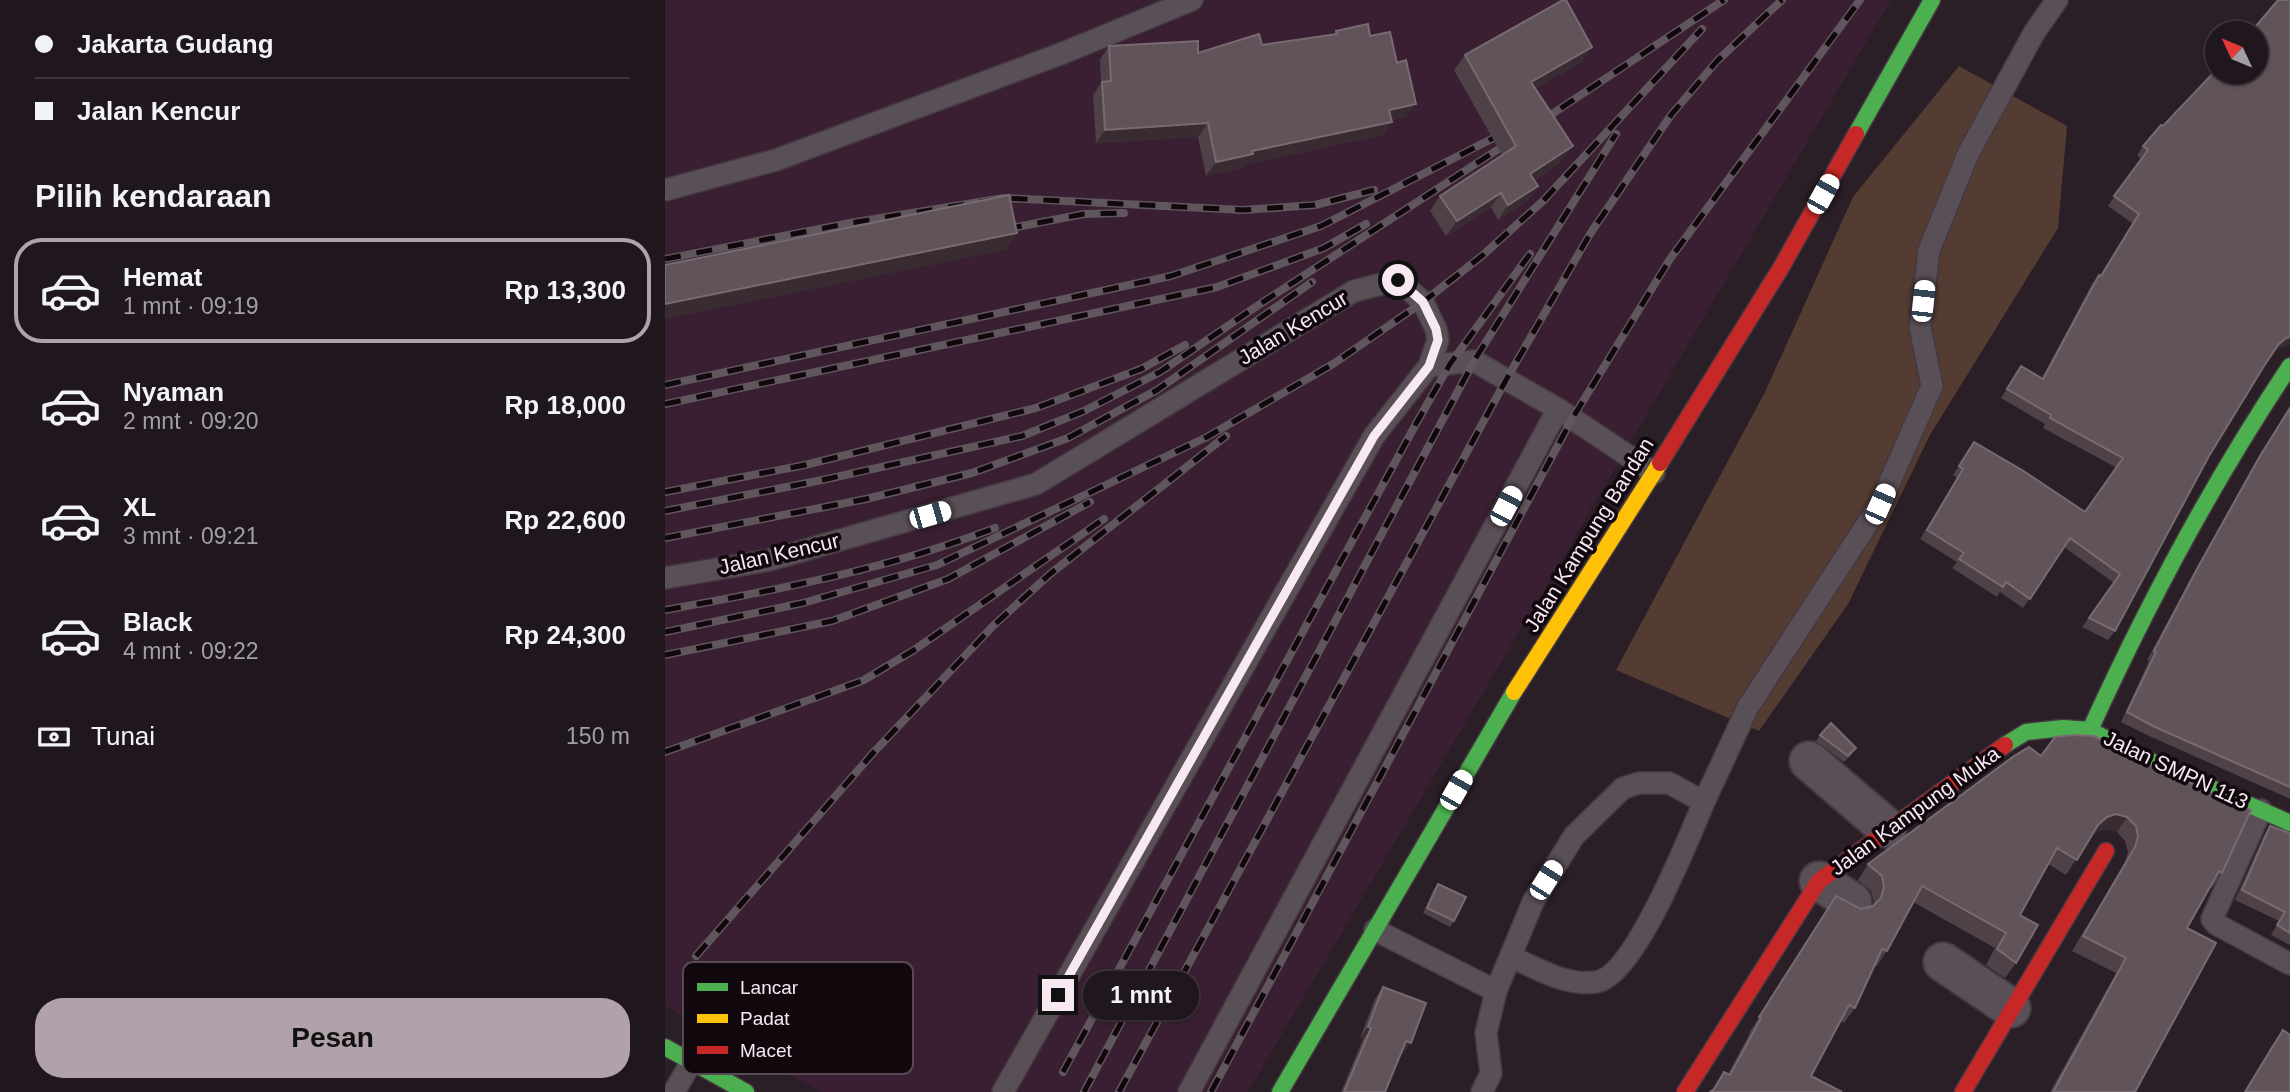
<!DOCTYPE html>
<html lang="id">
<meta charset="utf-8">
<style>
body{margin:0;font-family:Arial,sans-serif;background:#281f26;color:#f1f3f6;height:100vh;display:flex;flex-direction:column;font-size:26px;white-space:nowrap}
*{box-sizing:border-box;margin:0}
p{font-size:23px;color:#a29fa4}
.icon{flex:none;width:38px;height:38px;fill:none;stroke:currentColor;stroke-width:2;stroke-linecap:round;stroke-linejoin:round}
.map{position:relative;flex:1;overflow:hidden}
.panel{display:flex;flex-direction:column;background:#20161d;width:665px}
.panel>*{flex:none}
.banner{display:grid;align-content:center;height:154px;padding:0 35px;background:#20161d}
.needle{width:46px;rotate:314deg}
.controls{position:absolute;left:1540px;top:21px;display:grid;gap:14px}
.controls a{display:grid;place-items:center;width:63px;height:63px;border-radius:50%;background:#20161d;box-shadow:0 2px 5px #0004,0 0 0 2px #3d353b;font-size:35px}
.end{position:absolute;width:32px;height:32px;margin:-16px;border:9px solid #f8e8f2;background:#111;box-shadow:0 0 0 4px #111}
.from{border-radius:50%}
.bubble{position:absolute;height:49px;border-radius:24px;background:#20161d;box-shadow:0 2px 5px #0004,0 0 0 2px #3d353b;font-size:23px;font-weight:700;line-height:49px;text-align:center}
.car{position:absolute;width:21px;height:42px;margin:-21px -10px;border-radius:9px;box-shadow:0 0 5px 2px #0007;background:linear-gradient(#fff 24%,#345 0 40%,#fff 0 76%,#345 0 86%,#fff 0)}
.banner b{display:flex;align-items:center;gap:24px;height:66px;font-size:26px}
.banner b+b{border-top:2px solid #3d353b}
.banner i{width:18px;height:18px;background:#f1f3f6}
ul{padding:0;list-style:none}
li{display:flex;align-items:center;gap:21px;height:105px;margin:0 14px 10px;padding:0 21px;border:4px solid transparent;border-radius:28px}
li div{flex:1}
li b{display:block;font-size:26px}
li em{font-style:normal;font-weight:700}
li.selected{border-color:#b0a1ab}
li>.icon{width:63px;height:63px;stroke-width:1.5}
h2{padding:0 35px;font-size:32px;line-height:84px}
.pay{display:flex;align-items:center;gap:18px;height:77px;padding:0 35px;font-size:26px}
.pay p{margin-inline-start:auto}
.primary-button{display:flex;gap:14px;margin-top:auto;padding:14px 35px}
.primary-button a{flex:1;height:80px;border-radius:28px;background:#b0a1ab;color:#111;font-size:28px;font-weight:700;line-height:80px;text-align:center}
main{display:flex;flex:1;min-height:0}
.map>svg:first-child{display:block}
.built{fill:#391f31}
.green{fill:#553c33}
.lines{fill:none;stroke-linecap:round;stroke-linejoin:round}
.lane-casing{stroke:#443940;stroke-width:24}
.street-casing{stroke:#443940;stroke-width:42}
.fast-casing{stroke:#443940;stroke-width:19}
.slow-casing{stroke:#443940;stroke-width:19}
.jam-casing{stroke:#443940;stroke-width:19}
.lane{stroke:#594f56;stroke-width:21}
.street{stroke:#594f56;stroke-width:38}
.fast{stroke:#4caf50;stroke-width:16}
.slow{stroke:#ffc107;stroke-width:16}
.jam{stroke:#c62828;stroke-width:16}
.rail-casing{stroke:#60565d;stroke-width:8}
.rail{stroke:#11080e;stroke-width:5;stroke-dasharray:16;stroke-linecap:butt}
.wall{fill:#4e4147}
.shaded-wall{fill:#382b32}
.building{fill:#605359;stroke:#786a71;stroke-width:2}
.route{stroke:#f8e8f2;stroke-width:9}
.labels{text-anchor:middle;stroke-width:7;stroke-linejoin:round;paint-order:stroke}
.street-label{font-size:21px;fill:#f8e8f2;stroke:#11080e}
.key{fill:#11080e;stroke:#564b52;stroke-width:2}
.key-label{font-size:19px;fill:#f8e8f2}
</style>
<main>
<section class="panel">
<div class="banner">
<b><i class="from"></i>Jakarta Gudang</b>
<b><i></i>Jalan Kencur</b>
</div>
<h2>Pilih kendaraan</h2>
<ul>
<li class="selected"><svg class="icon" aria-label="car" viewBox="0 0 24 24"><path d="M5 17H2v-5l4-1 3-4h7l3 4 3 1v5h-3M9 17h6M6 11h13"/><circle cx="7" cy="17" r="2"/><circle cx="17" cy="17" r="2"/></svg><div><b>Hemat</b><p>1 mnt · 09:19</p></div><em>Rp 13,300</em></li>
<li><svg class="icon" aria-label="car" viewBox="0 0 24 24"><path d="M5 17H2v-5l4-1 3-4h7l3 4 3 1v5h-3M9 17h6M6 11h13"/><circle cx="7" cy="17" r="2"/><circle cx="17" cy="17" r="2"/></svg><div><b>Nyaman</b><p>2 mnt · 09:20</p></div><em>Rp 18,000</em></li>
<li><svg class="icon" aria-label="car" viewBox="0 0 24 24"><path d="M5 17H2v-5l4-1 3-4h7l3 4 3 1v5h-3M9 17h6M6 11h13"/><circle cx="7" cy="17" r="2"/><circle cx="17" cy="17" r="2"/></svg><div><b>XL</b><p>3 mnt · 09:21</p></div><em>Rp 22,600</em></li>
<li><svg class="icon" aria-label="car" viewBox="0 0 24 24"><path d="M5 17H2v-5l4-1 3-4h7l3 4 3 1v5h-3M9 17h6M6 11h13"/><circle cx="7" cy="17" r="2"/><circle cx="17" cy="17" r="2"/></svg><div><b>Black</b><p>4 mnt · 09:22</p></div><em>Rp 24,300</em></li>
</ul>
<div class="pay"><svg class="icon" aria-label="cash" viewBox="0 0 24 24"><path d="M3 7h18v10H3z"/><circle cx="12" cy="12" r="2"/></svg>Tunai<p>150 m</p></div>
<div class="primary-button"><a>Pesan</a></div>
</section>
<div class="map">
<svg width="1625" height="1092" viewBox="0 0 1625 1092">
<rect width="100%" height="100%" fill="#2a1e27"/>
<path class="built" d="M0 0H1226L583 1092H156L0 1006Z"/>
<path class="green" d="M1294 66 1402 126 1393 228 1265 435 1183 604 1094 731 951 670 1100 392 1188 197Z"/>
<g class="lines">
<defs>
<path id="lane" d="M0 190 111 160 398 53 527 0
M764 366 809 361 893 409 989 473
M0 578 105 560 371 484 689 291 733 280 758 302 771 329 773 340 764 366 709 436 338 1092
M1596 810 1547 919 1551 924 1625 964
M710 930 831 991
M846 957C874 969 900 986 931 982 970 976 1023 839 1039 802
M9 1092 27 1061
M524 1092 893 409
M817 1092 826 1073 821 1033 831 991 868 902 909 836 958 788 974 783H1004L1039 802 1083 707 1215 504 1267 386 1255 327 1264 250 1303 154 1369 33 1392 0"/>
<path id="street" d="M1144 761 1222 828
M1154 881 1187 902
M1278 962 1346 1008"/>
<path id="fast" d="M1191 134 1267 0
M1425 730C1482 605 1548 481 1625 366
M1340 745 1361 732 1398 728 1425 730 1472 755 1625 823
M0 1047 81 1092
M615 1092 849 692"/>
<path id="slow" d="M849 692 995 463"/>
<path id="jam" d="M995 463 1117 266 1191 134
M1020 1092 1154 881 1340 745
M1298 1092 1441 851"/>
</defs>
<use href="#lane" class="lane-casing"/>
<use href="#street" class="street-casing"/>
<use href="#fast" class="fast-casing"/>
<use href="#slow" class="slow-casing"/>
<use href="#jam" class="jam-casing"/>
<use href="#lane" class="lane"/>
<use href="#street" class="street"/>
<use href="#fast" class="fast"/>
<use href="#slow" class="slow"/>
<use href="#jam" class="jam"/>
<defs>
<path id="rail" d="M869 126 1059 0
M341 229 419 214 459 213
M0 259 185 223 339 198 578 210 650 205 709 190
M0 385 506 276 656 226 846 129
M0 404 552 287 659 248 701 224
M0 492 140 465 371 408 476 369 520 345
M0 511 162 479 357 436 419 411 495 372 595 304 849 139
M0 538 201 499 307 473 403 438 492 390 647 282
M0 610C112 590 223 569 330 528
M0 632 138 603 272 565 542 437 668 364 758 302 818 255 878 201 1037 29
M0 655 167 621 283 579 425 502
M0 752 199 680 249 650 439 519
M31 956 208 753 328 626 385 574 561 436
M398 1072 752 422 785 364 865 254
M419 1092 809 361 951 134
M454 1092 841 380 925 234 1006 115 1052 61 1117 0
M546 1092 907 419 1005 259 1195 0"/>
</defs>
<use href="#rail" class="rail-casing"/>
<use href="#rail" class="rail"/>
</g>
<path class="wall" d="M1625 0V345L1615 347 1608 353 1599 366 1544 456 1450 631 1443 640 1417 627 1449 583 1399 547 1358 608 1335 592 1332 597 1287 568 1292 562 1255 539 1292 478 1288 475 1309 442 1420 512 1452 468 1378 428 1380 424 1336 398 1356 366 1377 378 1427 284 1434 275 1435 276 1467 223 1443 206 1476 159 1472 155 1478 146Z
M671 31 705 36 741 117 727 120 718 135 581 164 579 167 541 176 533 137 431 143 428 95 436 83 435 59 444 46 533 53 669 35Z
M800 55 917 62 870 88 897 161 869 180 873 186 863 200 833 220 826 207 781 236 765 211 775 196 837 155 789 70Z
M1625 407V799L1482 735 1456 722 1484 661 1482 660 1526 578 1589 465Z
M1155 735 1187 754 1179 762 1151 741Z
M1376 756 1557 873 1547 888 1545 887 1522 928 1470 1092H1385L1451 973 1407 951 1460 862 1463 852 1460 841 1452 832 1441 829 1431 832 1426 836 1401 875 1383 864 1355 915 1351 963 1340 978 1321 965 1330 948 1248 902 1222 951 1211 967 1210 966 1190 1008 1179 1023 1175 1021 1047 1091 1059 1072 1063 1074 1085 1033H1084L1171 896 1196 909 1208 906 1209 902 1206 891 1193 880 1203 864Z
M1605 826 1625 833V945L1606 935 1614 921 1570 900 1599 835Z
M773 884 789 921 785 927 758 913 769 889Z
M718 987 738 1054H736L720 1092H676L698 1039 695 1038 710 999Z
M1618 1030 1625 1092H1579L1607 1045Z"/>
<path class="shaded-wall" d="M927 47 917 62 855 96 866 82Z
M751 104 741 117 715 123 724 110Z
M727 122 718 135 581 164 579 167 541 176 551 162 587 151Z
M543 123 533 137 431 143 440 130Z
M908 146 897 161 855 189 865 174Z
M873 186 863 200 833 220 843 205Z
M836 193 826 207 781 236 792 221Z
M352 233 341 250 0 319V304Z
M1625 337V345L1615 347 1607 354 1613 345 1621 338Z
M1451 814 1462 817 1452 832 1441 829 1431 832 1422 840 1433 825 1442 817Z
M703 1027 706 1028 698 1039 695 1038Z
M741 1041 746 1043 738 1054 733 1053Z"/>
<path class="building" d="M898 0H901L927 47 866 82 908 146 865 174 873 186 843 205 836 193 792 221 775 196 851 146 800 55Z
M1613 0H1625V337L1621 338 1613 345 1599 366 1544 456 1450 631 1424 618 1455 574 1405 538 1365 599 1341 582 1338 587 1294 559 1299 553 1262 530 1298 469 1294 466 1309 442 1357 470 1420 512 1458 458 1385 418 1386 415 1342 389 1356 366 1378 379 1434 275 1436 276 1474 214 1449 196 1483 150 1478 146 1496 125 1498 126 1552 69V72H1591V33H1585Z
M703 24 705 36 725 32 732 63 741 60 751 104 724 110 727 122 587 151 588 154 551 162 543 123 440 130 437 82 446 81 444 46 533 41V53L594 34 597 45 672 34 671 31Z
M344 195 352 233 0 304V265Z
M1625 408V787L1488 726 1462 712 1491 652 1489 651 1532 569 1595 456Z
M1166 723 1191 748 1183 756 1155 735Z
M1409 735 1429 736 1474 760 1586 810 1557 873 1554 871 1522 928 1551 943 1470 1092H1388L1461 958 1418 936 1470 847 1473 837 1471 826 1462 817 1451 814 1442 817 1433 825 1412 860 1392 848 1355 915 1373 925 1351 963 1332 949 1341 933 1257 886 1222 951 1217 949 1190 1008 1184 1005 1146 1076 1177 1092H1045L1049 1089 1059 1072 1065 1075 1096 1018 1094 1017 1171 896 1196 909 1208 906 1216 898 1219 887 1217 876 1203 864 1349 756 1364 747 1376 756 1390 737Z
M1605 826 1625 833V933L1612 925 1620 912 1577 890Z
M773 884 801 897 789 921 762 908Z
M718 987 761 1003 746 1043 741 1041 720 1092H679L706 1028 703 1027Z
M1618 1030 1625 1035V1092H1580Z"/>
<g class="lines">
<path class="route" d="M393 995 709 436 764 366 773 340 771 329 758 302 733 280"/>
</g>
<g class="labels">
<g class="street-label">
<text transform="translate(628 328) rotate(-31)" y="7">Jalan Kencur</text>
<text transform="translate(924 535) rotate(-58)" y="7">Jalan Kampung Bandan</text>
<text transform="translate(114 554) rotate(-13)" y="7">Jalan Kencur</text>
<text transform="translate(1511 770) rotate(25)" y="7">Jalan SMPN 113</text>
<text transform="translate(1250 811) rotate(-36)" y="7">Jalan Kampung Muka</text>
</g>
</g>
<rect x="18" y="962" width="230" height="112" rx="10" class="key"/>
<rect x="32" y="983" width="31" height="8" fill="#4caf50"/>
<rect x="32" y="1014" width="31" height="9" fill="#ffc107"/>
<rect x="32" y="1046" width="31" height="8" fill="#c62828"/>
<g class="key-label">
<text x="75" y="994">Lancar</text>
<text x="75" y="1025">Padat</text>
<text x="75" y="1057">Macet</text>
</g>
</svg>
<div class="controls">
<a><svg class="needle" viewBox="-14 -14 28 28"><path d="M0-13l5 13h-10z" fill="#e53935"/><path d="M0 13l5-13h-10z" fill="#a29fa4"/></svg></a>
</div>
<i class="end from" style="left:733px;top:280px"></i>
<i class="end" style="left:393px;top:995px"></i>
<div class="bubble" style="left:418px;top:971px;width:116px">1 mnt</div>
<i class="car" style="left:1158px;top:194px;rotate:29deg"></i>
<i class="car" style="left:1258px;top:301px;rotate:6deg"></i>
<i class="car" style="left:1215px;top:504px;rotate:24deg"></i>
<i class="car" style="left:841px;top:506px;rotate:28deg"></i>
<i class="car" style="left:265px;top:515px;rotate:74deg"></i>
<i class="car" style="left:791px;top:790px;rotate:30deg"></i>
<i class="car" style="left:881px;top:880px;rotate:32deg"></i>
</div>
</main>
